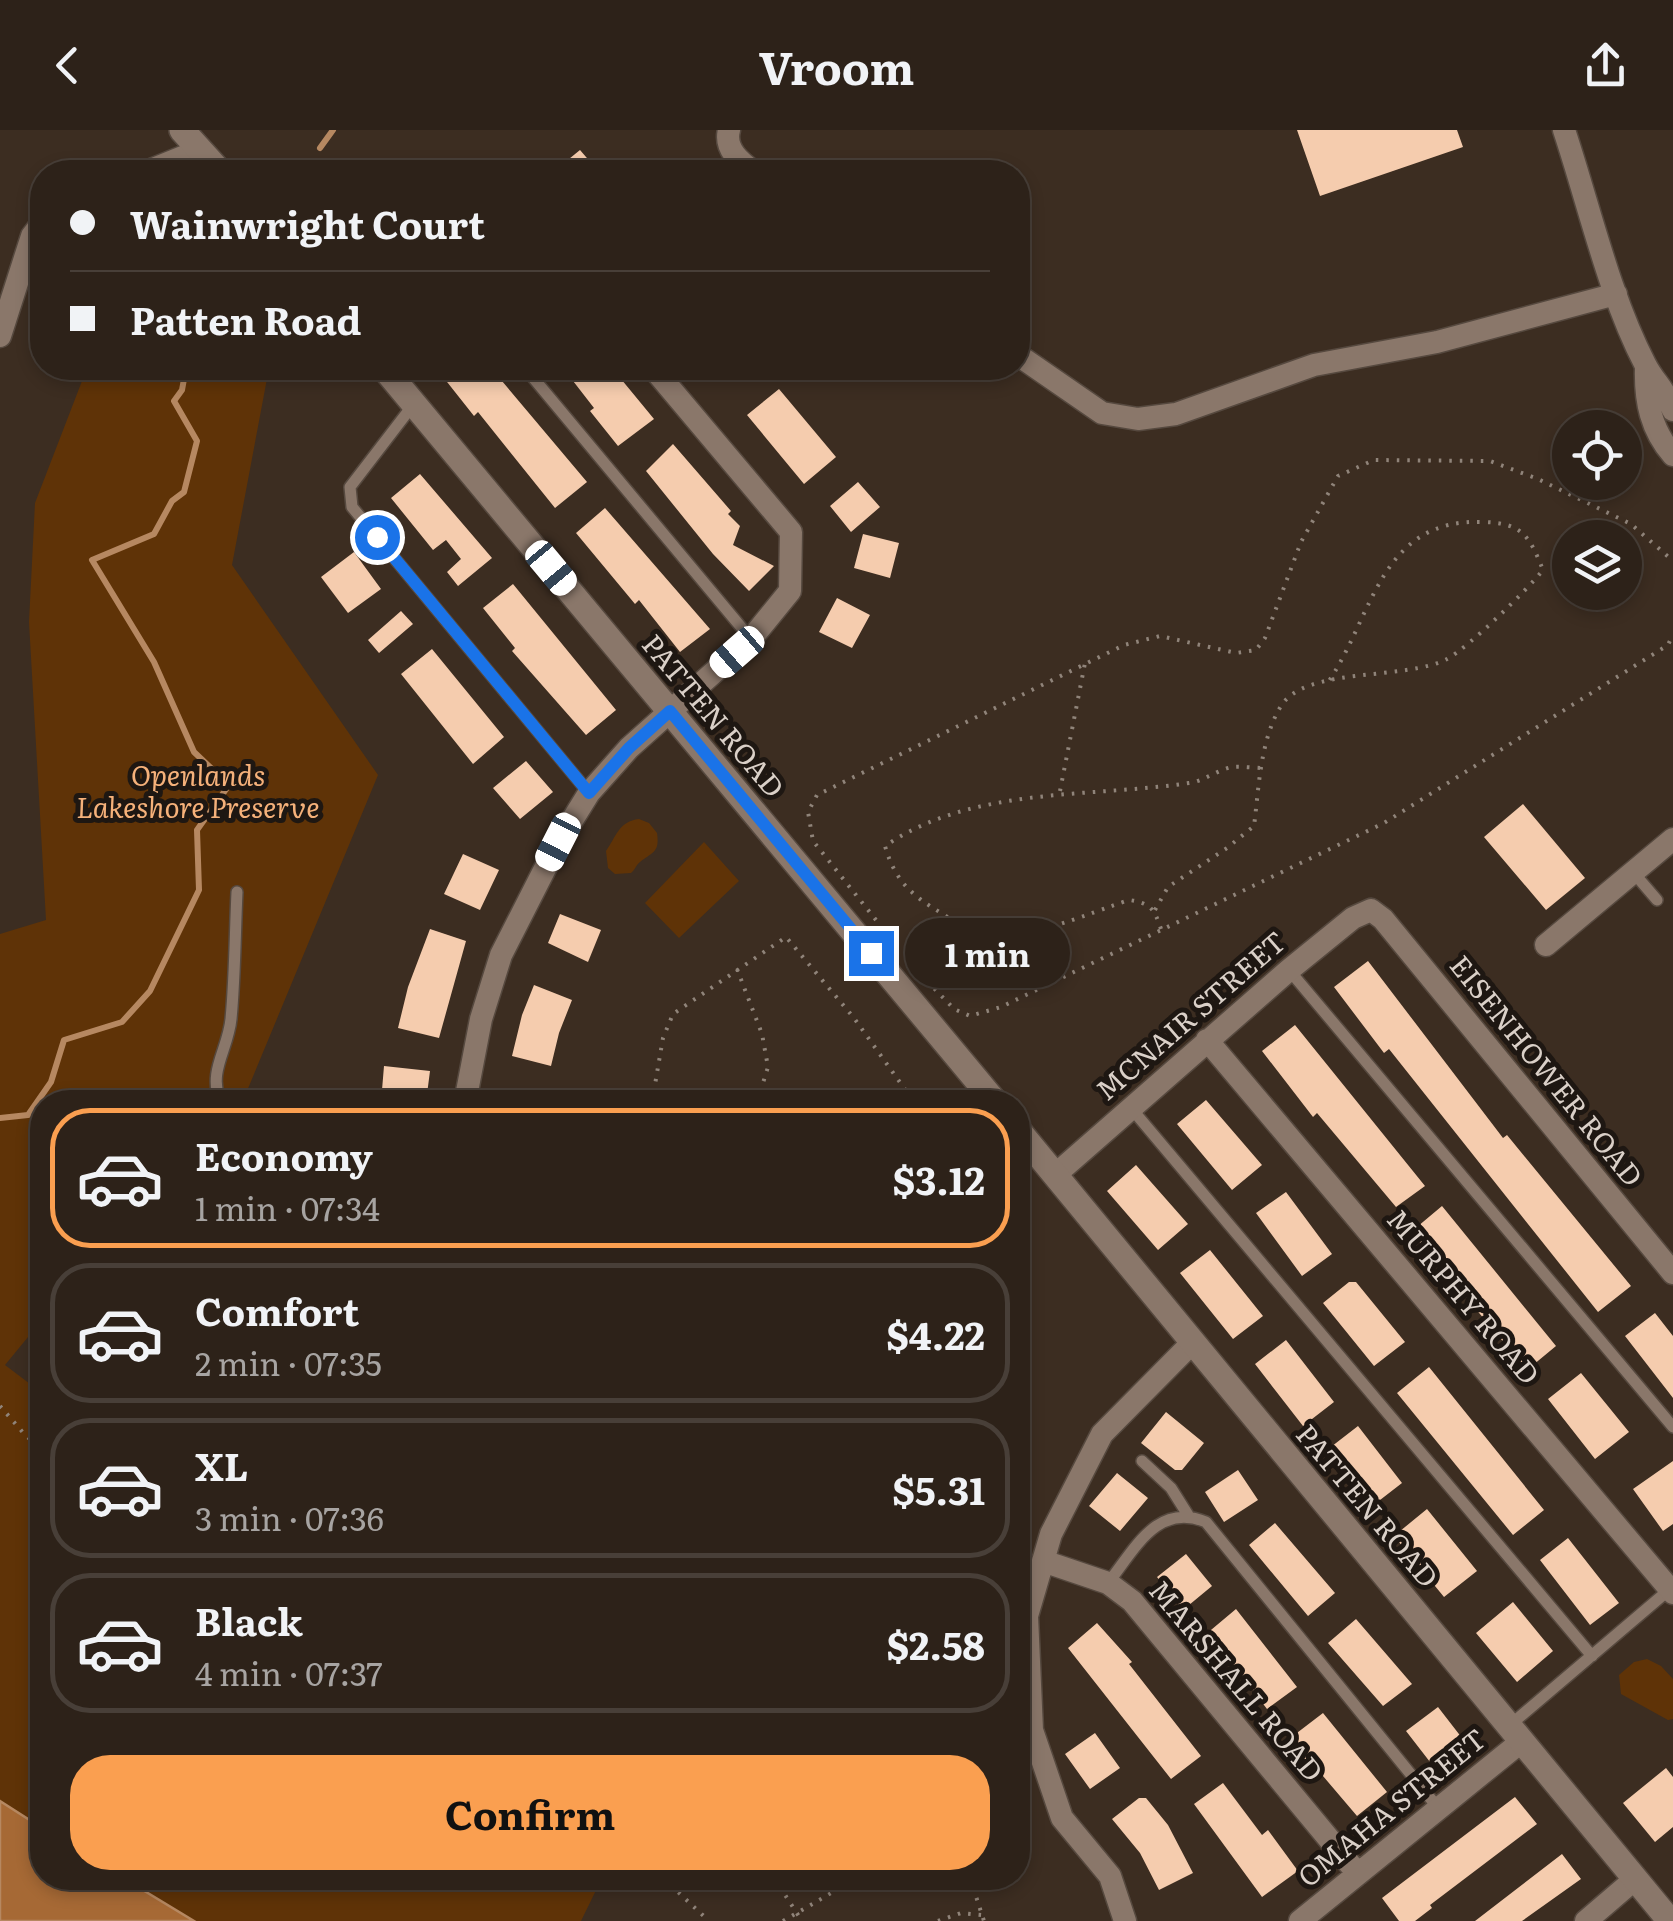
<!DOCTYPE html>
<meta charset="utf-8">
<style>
body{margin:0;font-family:Literata,serif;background:#392f26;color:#f1f3f6;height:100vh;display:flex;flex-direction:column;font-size:38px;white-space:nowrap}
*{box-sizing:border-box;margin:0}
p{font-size:32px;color:#a7a4a2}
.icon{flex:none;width:55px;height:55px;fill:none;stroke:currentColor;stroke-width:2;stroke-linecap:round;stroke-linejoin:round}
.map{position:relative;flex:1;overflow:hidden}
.side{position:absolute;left:30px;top:960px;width:1000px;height:800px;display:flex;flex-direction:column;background:#2d2219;border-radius:40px;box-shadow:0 5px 15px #0003,0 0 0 2px #483f38}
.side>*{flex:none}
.guide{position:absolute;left:30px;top:30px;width:1000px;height:220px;border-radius:40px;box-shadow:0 5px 15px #0003,0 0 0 2px #483f38;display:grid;align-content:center;height:220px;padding:0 40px;background:#2d2219}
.fabs{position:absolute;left:1552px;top:280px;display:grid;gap:20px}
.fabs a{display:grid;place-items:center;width:90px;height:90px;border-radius:50%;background:#2d2219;box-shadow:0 5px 15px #0003,0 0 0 2px #483f38;font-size:50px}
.end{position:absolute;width:45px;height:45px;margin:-22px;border:12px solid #1a73e8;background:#fff;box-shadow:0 0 0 5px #fff}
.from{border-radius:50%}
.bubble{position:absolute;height:70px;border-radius:35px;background:#2d2219;box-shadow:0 5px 15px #0003,0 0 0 2px #483f38;font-size:32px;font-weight:700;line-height:70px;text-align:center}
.car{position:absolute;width:30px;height:60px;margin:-30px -15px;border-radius:12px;box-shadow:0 0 8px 2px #0007;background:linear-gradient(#fff 24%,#345 0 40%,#fff 0 76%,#345 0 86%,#fff 0)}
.guide b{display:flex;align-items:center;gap:35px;height:95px;font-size:38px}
.guide b+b{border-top:2px solid #483f38}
.guide i{width:25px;height:25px;background:#f1f3f6}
ul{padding:18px 0 0;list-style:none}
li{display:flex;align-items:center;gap:30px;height:140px;margin:0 20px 15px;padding:0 20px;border:5px solid #483f38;border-radius:40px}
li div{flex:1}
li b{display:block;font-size:38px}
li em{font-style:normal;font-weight:700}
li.on{border-color:#fa9f50}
li>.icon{width:90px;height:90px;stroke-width:1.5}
.primary-button{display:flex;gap:20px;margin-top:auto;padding:20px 40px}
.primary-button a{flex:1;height:115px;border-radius:40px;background:#fa9f50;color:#111;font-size:40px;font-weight:700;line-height:115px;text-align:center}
header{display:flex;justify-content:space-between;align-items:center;height:130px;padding:0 40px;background:#2d2219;font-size:45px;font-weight:700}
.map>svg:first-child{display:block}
.green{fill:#5f3307}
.water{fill:#a66935;stroke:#b68861;stroke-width:2.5}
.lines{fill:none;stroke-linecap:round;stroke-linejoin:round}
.stream{stroke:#b68861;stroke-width:6}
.building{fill:#f5ccae}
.service-casing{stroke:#56493f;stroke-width:14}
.minor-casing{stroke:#56493f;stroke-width:25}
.tertiary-casing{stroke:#56493f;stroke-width:28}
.path{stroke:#90847a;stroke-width:4;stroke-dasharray:2.5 8;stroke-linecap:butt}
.service{stroke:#8a776a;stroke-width:11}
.minor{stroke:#8a776a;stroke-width:22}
.tertiary{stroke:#8a776a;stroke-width:25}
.route{stroke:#1a73e8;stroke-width:12}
.labels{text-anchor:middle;stroke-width:10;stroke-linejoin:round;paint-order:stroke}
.street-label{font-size:28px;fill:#dad0c8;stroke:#1e1712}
.park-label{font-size:28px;font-style:italic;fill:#f5b17a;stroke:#1e1712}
</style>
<header><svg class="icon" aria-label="back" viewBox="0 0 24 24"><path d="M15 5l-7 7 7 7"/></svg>Vroom<svg class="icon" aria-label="share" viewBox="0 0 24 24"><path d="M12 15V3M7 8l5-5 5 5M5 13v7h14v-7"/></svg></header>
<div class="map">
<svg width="1673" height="1791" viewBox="0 0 1673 1791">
<rect width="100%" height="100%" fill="#3c2d21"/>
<path class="green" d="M87 238H269L232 435 378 645 247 961 236 972H42V1190L5 1235 42 1263V1698L0 1671V804L46 790 29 492 35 373Z
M639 689 649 693 657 703C660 723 652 722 640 732 636 735 635 740 631 743L615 744 608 738 606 721C616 707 619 691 639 689Z
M704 712 739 751 679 808 645 773Z
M1647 1529 1661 1536 1673 1549V1589L1668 1590 1621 1564 1619 1545 1634 1532Z
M123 1748H602L581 1791H194Z"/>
<path class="water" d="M0 1671 42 1698V1748H123L194 1791H0Z"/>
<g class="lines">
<path class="stream" d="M320 18 333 0
M0 988 28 985 51 952 64 910 122 892 150 861 199 760 197 700 229 655 194 622 154 532 92 430 154 404 172 371 184 362 197 311 174 271 182 260 186 238"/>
</g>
<path class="building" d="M1297 0H1457L1463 17 1320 66Z
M580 20 599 42H553Z
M436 238H491L587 352 555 378 478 282 474 286Z
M563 238H612L654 289 618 316 590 281 594 278Z
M779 259 836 327 804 354 747 285Z
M673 314 731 381 728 384 740 396 733 415 774 436 749 461 713 424 646 341Z
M420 344 492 428 458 456 447 442 461 429 446 410 433 420 391 368Z
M858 352 880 377 851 402 830 376Z
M605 378 710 499 680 522 639 470 635 474 576 403Z
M863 404 899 413 890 448 854 438Z
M354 422 381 459 348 483 321 447Z
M513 454 616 580 586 605 512 521 515 518 483 478Z
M837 468 870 485 852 518 819 502Z
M401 481 413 494 379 523 368 510Z
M432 519 504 607 473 634 401 544Z
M526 631 553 662 520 689 493 658Z
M1523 674 1585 748 1546 780 1484 707Z
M463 724 499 740 480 780 444 764Z
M560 784 601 800 588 832 548 813Z
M430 799 466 811 439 908 398 898 408 857Z
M1368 831 1503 1008 1507 1005 1631 1156 1598 1182 1389 919 1384 923 1334 857Z
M534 855 572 870 559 903 551 936 512 926 522 885Z
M1295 895 1425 1056 1396 1077 1317 983 1313 987 1262 921Z
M384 936 430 941 426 972H381Z
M1206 970 1262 1035 1232 1060 1177 994Z
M1136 1035 1188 1094 1158 1120 1107 1061Z
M1286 1062 1332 1124 1302 1146 1256 1083Z
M1442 1076 1556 1216 1527 1240 1411 1102Z
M1210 1120 1263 1186 1233 1209 1180 1143Z
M1349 1152H1356L1405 1212 1374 1236 1323 1173Z
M1655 1183 1673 1206V1268L1625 1206Z
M1286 1210 1334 1272 1303 1296 1255 1234Z
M1429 1237 1544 1380 1513 1405 1397 1263Z
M1581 1243 1629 1302 1595 1329 1548 1269Z
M1166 1282 1204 1313 1182 1340H1175L1141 1313Z
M1358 1296 1402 1353 1371 1377 1327 1320Z
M1673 1331V1394L1663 1401 1633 1359Z
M1238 1340 1258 1370 1224 1392 1205 1362Z
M1117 1343 1148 1368 1120 1401 1089 1376Z
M1427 1379 1477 1441 1444 1467 1394 1406Z
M1275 1393 1335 1463 1308 1486 1249 1415Z
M1568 1408 1619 1473 1590 1495 1540 1430Z
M1186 1424 1212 1456 1183 1480 1157 1447Z
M1513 1472 1553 1521 1517 1552 1476 1503Z
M1236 1479 1297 1557 1267 1579 1232 1533 1230 1536 1205 1505Z
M1356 1489 1412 1554 1383 1576 1328 1513Z
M1097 1493 1132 1532 1129 1534 1201 1626 1171 1649 1068 1518Z
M1438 1577 1462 1608 1430 1632 1406 1601Z
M1323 1583 1387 1662 1357 1686 1317 1639 1314 1641 1289 1609Z
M1095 1603 1120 1638 1090 1659 1065 1624Z
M1666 1638 1673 1647V1697L1655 1712 1623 1673Z
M1223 1653 1262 1705 1268 1700 1298 1741 1262 1767 1194 1674Z
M1515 1667 1537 1694 1430 1775 1432 1778 1415 1791H1399L1382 1768Z
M1139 1668H1146L1168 1695 1193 1743 1159 1760 1140 1723 1112 1689Z
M1562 1724 1581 1749 1522 1791H1475Z"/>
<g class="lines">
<defs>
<path id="service" d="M525 238 751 509
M413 275 350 357 352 377 589 663
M1633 742 1657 770
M1289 840 1673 1297
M220 972C208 940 228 920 231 889 235 847 235 804 237 762
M1131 978 1592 1526
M1142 1331 1171 1358 1188 1385
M1108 1453C1135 1419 1157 1372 1206 1392L1439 1679
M1509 1596 1670 1459"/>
<path id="minor" d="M729 0C724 19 740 32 754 42
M1564 0C1589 75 1609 165 1645 234 1654 252 1665 259 1673 280
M146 42 200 20
M0 206 32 106 42 93
M1018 225 1102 283 1138 289 1176 284 1314 235 1437 212 1616 164
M1646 238C1645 271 1651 300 1673 325
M1546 815 1673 709
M1207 910 1673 1463
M465 972 481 889 501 825 558 713 589 663 629 618 751 509 790 461 791 402 653 238
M1055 1045 1289 840 1353 788 1371 780 1383 789 1673 1143
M1043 1431 1108 1453 1132 1471 1358 1744
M1125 1791 1110 1746 1062 1688 1032 1600 1027 1486 1051 1404 1102 1304 1193 1212
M1300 1791 1522 1611
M1586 1791 1635 1749"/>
<path id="tertiary" d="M182 0 220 42
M384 238 995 972
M1018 1000 1670 1791"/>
</defs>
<use href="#service" class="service-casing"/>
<use href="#minor" class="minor-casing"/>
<use href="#tertiary" class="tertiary-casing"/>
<path class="path" d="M1060 661 1085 533
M1155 780 1168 757 1227 718 1254 696C1259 658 1260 610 1281 576 1306 536 1404 551 1447 529 1469 517 1527 460 1543 440 1529 405 1522 393 1483 392 1381 388 1374 483 1329 551
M876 790 813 711 808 682 817 665 1124 515 1160 506 1236 523 1256 520 1265 508 1301 412 1338 346 1374 330 1490 331 1538 349 1631 394 1673 431
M1161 799C1154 778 1150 773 1129 770 1092 782 1008 818 973 807 962 803 953 790 943 784 912 766 895 751 885 716 973 656 1088 668 1189 653 1204 651 1217 640 1232 637 1241 636 1253 638 1262 638
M737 839 762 904 768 937 757 972
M927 851 954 879 970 886 1001 877 1384 693 1668 515 1673 504
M652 972 663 908 673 884 786 807 854 888 914 972
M1018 1162V1171
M0 1276 26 1306 42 1318
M663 1748 709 1791
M774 1748 802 1791
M970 1748 984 1791
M783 1791 857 1748
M938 1791 961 1783 982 1785"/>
<use href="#service" class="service"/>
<use href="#minor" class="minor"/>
<use href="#tertiary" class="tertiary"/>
</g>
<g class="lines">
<path class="route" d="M377 407 589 663 629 618 670 581 871 823"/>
</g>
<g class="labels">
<g class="street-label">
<text transform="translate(713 586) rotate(50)" y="10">PATTEN ROAD</text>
<text transform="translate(1191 886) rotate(-41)" y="10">MCNAIR STREET</text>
<text transform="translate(1546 941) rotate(51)" y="10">EISENHOWER ROAD</text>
<text transform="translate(1463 1167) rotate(50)" y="10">MURPHY ROAD</text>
<text transform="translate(1367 1376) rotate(50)" y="10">PATTEN ROAD</text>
<text transform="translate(1236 1551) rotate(50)" y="10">MARSHALL ROAD</text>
<text transform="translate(1392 1678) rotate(-39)" y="10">OMAHA STREET</text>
</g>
<g class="park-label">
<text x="198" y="656">Openlands<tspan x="198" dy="32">Lakeshore Preserve</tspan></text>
</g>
</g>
</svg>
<div class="fabs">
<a><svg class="icon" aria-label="locate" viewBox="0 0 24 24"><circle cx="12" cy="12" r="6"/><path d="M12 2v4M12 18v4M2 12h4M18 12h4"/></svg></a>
<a><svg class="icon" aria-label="layers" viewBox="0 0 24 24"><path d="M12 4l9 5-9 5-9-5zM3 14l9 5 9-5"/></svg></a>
</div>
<i class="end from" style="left:377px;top:407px"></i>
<i class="end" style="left:871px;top:823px"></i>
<div class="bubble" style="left:905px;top:788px;width:165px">1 min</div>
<i class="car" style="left:551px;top:438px;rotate:140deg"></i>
<i class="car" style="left:737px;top:522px;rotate:229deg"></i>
<i class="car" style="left:558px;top:712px;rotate:207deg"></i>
<div class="guide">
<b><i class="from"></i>Wainwright Court</b>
<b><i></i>Patten Road</b>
</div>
<section class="side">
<ul>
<li class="on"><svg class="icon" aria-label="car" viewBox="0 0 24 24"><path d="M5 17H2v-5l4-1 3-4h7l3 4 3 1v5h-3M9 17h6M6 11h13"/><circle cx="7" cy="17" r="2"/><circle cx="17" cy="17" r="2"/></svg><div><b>Economy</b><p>1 min · 07:34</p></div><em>$3.12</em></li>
<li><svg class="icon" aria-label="car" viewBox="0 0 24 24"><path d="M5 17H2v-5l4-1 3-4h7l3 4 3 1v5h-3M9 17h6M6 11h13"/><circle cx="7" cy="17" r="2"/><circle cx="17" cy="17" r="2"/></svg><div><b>Comfort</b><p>2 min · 07:35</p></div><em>$4.22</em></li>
<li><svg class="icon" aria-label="car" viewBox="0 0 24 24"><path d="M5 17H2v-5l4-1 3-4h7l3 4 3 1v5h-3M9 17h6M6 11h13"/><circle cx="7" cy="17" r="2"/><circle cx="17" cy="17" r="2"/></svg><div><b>XL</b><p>3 min · 07:36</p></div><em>$5.31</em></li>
<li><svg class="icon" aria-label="car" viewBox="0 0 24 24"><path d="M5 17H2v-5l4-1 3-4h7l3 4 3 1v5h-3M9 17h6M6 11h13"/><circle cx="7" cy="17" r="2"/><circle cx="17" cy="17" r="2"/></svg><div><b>Black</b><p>4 min · 07:37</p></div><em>$2.58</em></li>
</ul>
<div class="primary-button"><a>Confirm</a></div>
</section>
</div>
